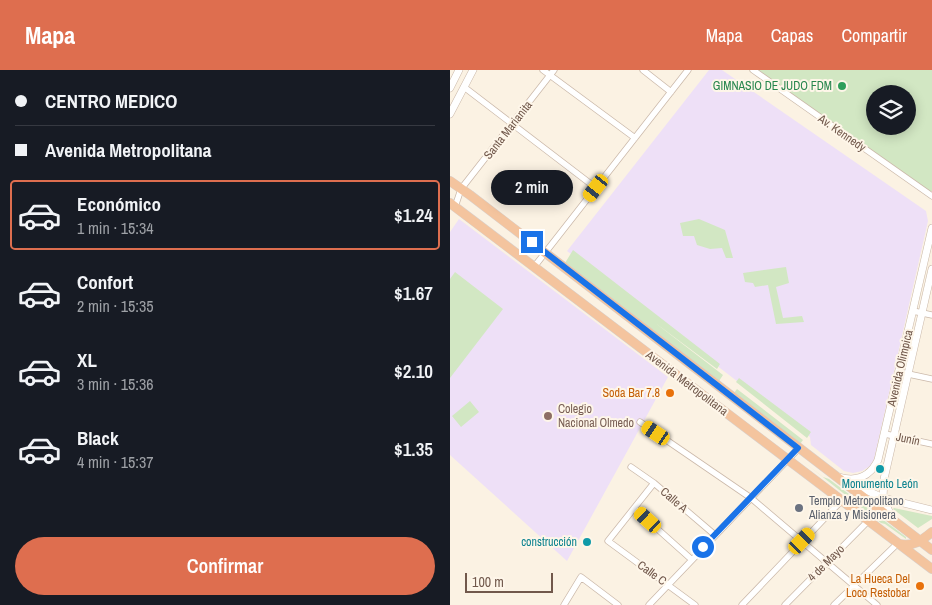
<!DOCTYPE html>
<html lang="es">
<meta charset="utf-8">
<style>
body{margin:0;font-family:"Archivo Narrow",sans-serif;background:#242831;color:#f1f3f6;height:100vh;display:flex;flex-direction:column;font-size:19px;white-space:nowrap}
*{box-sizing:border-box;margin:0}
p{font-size:16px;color:#9ea1a6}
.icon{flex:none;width:28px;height:28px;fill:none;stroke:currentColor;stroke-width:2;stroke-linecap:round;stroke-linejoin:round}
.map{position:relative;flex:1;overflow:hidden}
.details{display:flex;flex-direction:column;background:#171b24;width:450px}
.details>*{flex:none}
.hud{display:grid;align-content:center;height:110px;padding:0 15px;background:#171b24}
.buttons{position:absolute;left:416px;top:15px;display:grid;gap:10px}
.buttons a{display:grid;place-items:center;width:50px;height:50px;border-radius:50%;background:#171b24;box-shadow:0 2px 12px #0003;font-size:25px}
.scale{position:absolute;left:15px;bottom:12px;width:88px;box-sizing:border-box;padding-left:5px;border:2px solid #71584b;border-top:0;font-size:14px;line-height:18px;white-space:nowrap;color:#71584b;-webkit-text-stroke:4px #fef6e9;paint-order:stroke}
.end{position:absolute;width:22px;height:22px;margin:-11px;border:6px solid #1a73e8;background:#fff;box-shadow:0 0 0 2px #fff}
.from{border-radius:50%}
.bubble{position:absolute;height:35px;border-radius:18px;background:#171b24;box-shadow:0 2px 12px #0003;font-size:16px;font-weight:600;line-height:35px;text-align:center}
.car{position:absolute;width:15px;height:30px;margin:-15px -8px;border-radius:6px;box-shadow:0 0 4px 1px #0007;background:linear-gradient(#f5c518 24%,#345 0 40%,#f5c518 0 76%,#345 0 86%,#f5c518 0)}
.hud b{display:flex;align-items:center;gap:18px;height:48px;font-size:19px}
.hud b+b{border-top:1px solid #363941}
.hud i{width:12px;height:12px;background:#f1f3f6}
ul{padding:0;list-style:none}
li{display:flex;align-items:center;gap:15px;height:70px;margin:0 10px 8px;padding:0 5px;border:2px solid transparent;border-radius:5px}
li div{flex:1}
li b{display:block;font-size:19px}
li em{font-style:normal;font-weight:600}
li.active{border-color:#de6e4f}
li>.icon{width:45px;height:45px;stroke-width:1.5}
.cta{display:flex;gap:10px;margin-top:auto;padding:10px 15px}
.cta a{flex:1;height:58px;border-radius:30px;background:#de6e4f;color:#fff;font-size:20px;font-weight:600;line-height:58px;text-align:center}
header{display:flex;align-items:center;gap:30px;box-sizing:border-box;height:70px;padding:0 25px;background:#de6e4f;color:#fff}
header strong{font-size:24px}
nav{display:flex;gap:28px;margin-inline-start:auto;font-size:18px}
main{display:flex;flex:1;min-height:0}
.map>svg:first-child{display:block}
.education{fill:#eee0f7}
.green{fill:#d2e7c3;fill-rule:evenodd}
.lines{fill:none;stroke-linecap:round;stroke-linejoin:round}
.minor-casing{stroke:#cbb9aa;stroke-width:7}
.tertiary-casing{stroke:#cbb9aa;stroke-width:8}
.trunk-casing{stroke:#d7d0cd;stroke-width:10}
.minor{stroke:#fff;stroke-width:5.5}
.tertiary{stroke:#fff;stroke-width:7}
.trunk{stroke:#f4c49e;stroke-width:9}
.route{stroke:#1a73e8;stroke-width:6}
.leisure-dot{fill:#2e9e5b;stroke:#fef6e9;stroke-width:2}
.food-dot{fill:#e8710a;stroke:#fef6e9;stroke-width:2}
.education-dot{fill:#8d6e63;stroke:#fef6e9;stroke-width:2}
.culture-dot{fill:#0f9aa8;stroke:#fef6e9;stroke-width:2}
.worship-dot{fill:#6b7280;stroke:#fef6e9;stroke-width:2}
.labels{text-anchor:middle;stroke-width:4;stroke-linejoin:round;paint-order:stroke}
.leisure-label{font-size:12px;fill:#27864d;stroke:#fef6e9;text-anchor:end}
.street-label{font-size:12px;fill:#71584b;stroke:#fef6e9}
.food-label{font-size:12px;fill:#c56008;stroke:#fef6e9;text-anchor:end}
.education-label{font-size:12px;fill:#785e54;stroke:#fef6e9;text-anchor:start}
.culture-label{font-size:12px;fill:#0d838f;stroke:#fef6e9}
.worship-label{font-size:12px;fill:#5b616d;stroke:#fef6e9;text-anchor:start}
</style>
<header>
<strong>Mapa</strong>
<nav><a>Mapa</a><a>Capas</a><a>Compartir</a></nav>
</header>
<main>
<section class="details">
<div class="hud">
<b><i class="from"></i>CENTRO MEDICO</b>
<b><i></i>Avenida Metropolitana</b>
</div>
<ul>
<li class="active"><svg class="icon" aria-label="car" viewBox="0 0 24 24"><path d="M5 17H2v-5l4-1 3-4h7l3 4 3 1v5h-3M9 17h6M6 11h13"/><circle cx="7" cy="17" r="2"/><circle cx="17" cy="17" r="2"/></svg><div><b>Económico</b><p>1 min · 15:34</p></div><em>$1.24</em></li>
<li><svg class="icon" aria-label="car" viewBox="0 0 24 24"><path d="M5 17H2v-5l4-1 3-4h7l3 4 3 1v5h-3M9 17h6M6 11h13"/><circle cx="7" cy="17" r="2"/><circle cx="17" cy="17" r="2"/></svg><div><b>Confort</b><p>2 min · 15:35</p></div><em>$1.67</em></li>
<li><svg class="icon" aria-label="car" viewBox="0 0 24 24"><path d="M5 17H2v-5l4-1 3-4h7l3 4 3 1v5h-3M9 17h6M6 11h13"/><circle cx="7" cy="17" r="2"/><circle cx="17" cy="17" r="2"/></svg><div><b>XL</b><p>3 min · 15:36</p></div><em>$2.10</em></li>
<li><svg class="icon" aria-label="car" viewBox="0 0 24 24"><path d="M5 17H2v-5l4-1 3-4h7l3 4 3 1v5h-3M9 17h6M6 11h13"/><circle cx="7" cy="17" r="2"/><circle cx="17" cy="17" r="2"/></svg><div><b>Black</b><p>4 min · 15:37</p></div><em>$1.35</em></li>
</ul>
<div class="cta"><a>Confirmar</a></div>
</section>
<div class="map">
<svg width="482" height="535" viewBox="0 0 482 535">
<rect width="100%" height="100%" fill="#fbf2e3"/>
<path class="education" d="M259 0H272L476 141 478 151 424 389 420 396 412 401 403 403 394 401 361 375 360 367 117 181Z
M9 149 218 307 117 491 0 385V162Z"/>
<path class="green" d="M306 0H482V121L479 122ZM425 24H458V56H425Z
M249 149 275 160 283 188H276L272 178 260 179 247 175 244 166H233L230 153Z
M123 180 270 294 267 299 204 252 273 305 269 311 115 193Z
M336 197 339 213 326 217 333 248 352 246 354 252 326 254 318 215 305 217 303 213 295 212 293 203Z
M5 202 53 239 0 308V209Z
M289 308 361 362 357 368 286 312Z
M287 319 353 370 350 374 284 323Z
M20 331 29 342 11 357 2 346Z
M350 389 373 407 379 409 456 467V469L435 454 431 453Z
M444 438 482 446V449L468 458 443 439Z"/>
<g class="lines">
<defs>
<path id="minor" d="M93 0 185 68
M193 0 221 22
M303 0 482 126
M14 17 146 118
M5 137 11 119 104 0
M84 197 238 0
M463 241 482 245
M449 302 482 309
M190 352 301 428 427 535
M435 364 482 374
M181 397 204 413 265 465
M204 413 158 471 245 535
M184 438 241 489
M114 535 131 507 168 535
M199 535 349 378
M292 535 392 430
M335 535 418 451
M384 535 447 474"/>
<path id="tertiary" d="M0 18 9 0
M0 44 23 0
M389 407C406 412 420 407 428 390L482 158
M399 412 433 428 482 440
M442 448 433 428 434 409 482 199"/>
<path id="trunk" d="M0 111 20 125 482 480
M0 133 482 499
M449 474C463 477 471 471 482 462"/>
</defs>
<use href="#minor" class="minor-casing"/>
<use href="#tertiary" class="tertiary-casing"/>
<use href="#trunk" class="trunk-casing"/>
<use href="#minor" class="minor"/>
<use href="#tertiary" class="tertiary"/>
<use href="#trunk" class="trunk"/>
</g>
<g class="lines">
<path class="route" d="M82 172 348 378 253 477"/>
</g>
<circle class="leisure-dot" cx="392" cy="16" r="5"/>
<g class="food-dot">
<circle cx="220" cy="323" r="5"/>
<circle cx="470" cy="516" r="5"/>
</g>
<circle class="education-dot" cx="98" cy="346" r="5"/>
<g class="culture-dot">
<circle cx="430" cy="399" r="5"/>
<circle cx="137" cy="472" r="5"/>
</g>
<circle class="worship-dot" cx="349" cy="438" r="5"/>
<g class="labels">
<g class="leisure-label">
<text x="382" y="20">GIMNASIO DE JUDO FDM</text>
</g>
<g class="street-label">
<text transform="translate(58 60) rotate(-52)" y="4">Santa Marianita</text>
<text transform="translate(392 63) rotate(35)" y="4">Av. Kennedy</text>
<text transform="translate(450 298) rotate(-77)" y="4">Avenida Olimpica</text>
<text transform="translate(237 313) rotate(37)" y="4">Avenida Metropolitana</text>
<text transform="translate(458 369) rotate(12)" y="4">Junín</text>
<text transform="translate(224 430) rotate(41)" y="4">Calle A</text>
<text transform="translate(376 493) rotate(-45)" y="4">4 de Mayo</text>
<text transform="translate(202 503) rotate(36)" y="4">Calle C</text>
</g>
<g class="food-label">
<text x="210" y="327">Soda Bar 7.8</text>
<text x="460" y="513">La Hueca Del<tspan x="460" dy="14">Loco Restobar</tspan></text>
</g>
<g class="education-label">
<text x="108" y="343">Colegio<tspan x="108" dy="14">Nacional Olmedo</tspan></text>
</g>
<g class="culture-label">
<text x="430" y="418">Monumento León</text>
<text x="127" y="476" text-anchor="end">construcción</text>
</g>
<g class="worship-label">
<text x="359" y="435">Templo Metropolitano<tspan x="359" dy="14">Alianza y Misionera</tspan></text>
</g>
</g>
</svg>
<div class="buttons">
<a><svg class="icon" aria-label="layers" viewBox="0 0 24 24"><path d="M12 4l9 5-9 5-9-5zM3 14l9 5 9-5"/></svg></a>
</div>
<div class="scale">100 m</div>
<i class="end from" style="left:253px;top:477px"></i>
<i class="end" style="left:82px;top:172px"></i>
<div class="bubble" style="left:41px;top:100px;width:82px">2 min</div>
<i class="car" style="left:146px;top:118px;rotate:218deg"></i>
<i class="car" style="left:206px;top:363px;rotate:304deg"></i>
<i class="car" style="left:198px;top:450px;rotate:312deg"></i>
<i class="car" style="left:352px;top:471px;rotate:44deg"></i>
</div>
</main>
